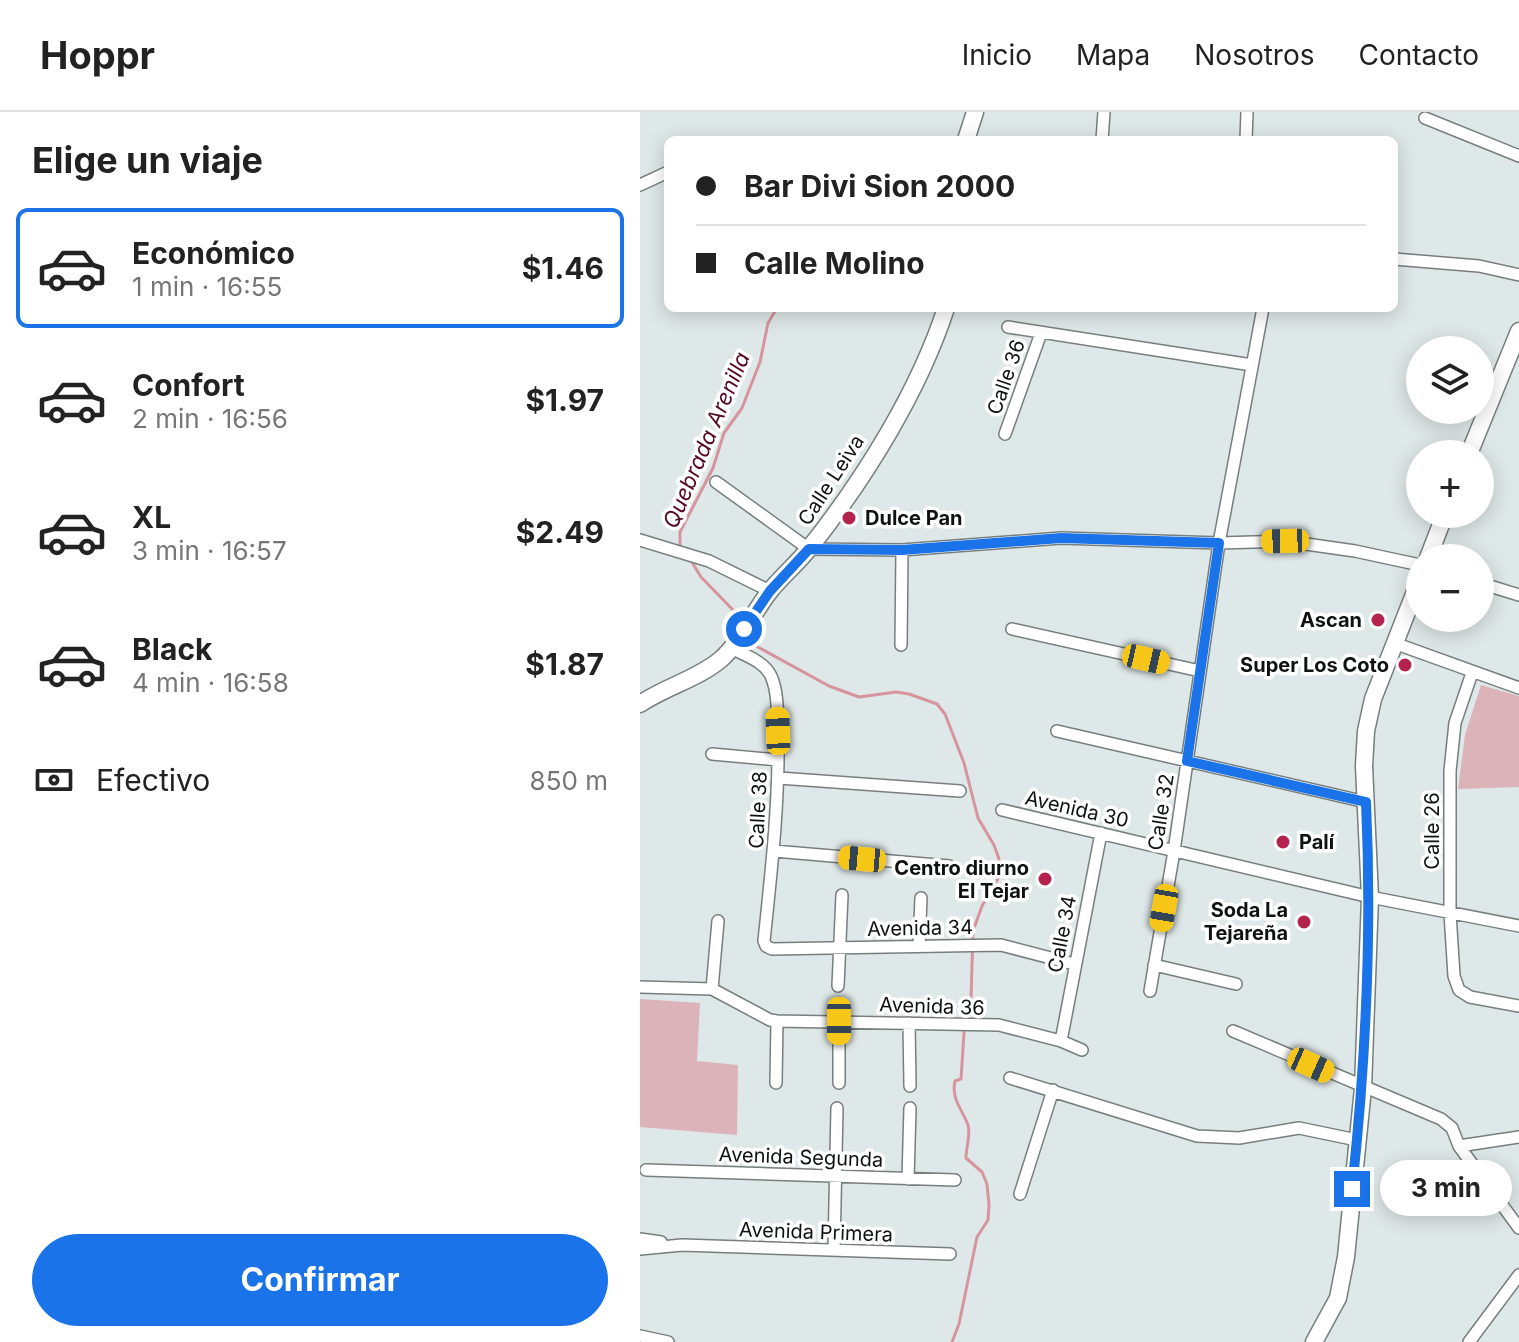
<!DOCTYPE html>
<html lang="es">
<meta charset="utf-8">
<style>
body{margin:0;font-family:Inter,sans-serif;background:#f2f2f2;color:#222;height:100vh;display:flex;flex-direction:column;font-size:30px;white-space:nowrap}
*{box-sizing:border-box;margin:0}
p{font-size:26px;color:#767676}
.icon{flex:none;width:44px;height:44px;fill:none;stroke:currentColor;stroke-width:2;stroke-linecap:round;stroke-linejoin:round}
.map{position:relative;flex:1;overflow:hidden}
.panel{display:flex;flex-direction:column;background:#fff;width:640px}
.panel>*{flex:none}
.banner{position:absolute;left:24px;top:24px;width:734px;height:176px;border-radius:12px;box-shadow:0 4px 20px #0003;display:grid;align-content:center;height:176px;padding:0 32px;background:#fff}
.controls{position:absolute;left:766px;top:224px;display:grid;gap:16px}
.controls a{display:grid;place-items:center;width:88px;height:88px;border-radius:50%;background:#fff;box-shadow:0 4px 20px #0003;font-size:40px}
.end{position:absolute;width:36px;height:36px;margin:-18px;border:10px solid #1a73e8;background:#fff;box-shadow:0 0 0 4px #fff}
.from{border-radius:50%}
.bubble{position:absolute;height:56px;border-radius:28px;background:#fff;box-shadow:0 4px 20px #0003;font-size:26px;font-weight:700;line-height:56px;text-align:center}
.car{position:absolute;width:24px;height:48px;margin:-24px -12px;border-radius:10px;box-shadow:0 0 6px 2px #0007;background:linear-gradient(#f5c518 24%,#345 0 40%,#f5c518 0 76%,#345 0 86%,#f5c518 0)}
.banner b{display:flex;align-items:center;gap:28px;height:76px;font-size:30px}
.banner b+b{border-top:2px solid #e0e0e0}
.banner i{width:20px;height:20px;background:#222}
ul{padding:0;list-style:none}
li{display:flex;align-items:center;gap:24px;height:120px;margin:0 16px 12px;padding:0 16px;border:4px solid transparent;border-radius:12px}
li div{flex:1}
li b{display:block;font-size:30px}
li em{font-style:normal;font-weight:700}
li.on{border-color:#1a73e8}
li>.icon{width:72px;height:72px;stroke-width:1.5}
h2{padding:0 32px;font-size:36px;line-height:96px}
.pay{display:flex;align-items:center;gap:20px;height:88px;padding:0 32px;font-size:30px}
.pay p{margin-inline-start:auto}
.primary-button{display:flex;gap:16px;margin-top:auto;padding:16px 32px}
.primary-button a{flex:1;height:92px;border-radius:48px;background:#1a73e8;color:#fff;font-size:32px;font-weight:700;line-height:92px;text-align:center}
header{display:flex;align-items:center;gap:48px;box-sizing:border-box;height:112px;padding:0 40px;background:#fff;border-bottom:2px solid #e0e0e0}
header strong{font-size:38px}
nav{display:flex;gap:44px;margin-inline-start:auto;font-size:28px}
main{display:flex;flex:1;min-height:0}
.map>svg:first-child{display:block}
.green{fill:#dcb3b8}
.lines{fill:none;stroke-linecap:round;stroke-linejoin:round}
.stream{stroke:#d6959e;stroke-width:3}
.minor-casing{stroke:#767e7e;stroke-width:14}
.secondary-casing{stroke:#767e7e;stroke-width:19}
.minor{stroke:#fff;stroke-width:11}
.secondary{stroke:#fff;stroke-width:16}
.route{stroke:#1a73e8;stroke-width:10}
.poi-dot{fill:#b4234e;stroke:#fff;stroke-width:3}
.labels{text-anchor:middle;stroke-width:7;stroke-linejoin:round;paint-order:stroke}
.street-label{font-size:20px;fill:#0f1212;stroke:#fff}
.poi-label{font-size:20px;font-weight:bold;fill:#0f1212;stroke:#fff;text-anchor:end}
.water-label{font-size:22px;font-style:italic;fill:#570821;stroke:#fff}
</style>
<header>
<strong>Hoppr</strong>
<nav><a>Inicio</a><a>Mapa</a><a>Nosotros</a><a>Contacto</a></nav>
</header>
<main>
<section class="panel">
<h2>Elige un viaje</h2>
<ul>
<li class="on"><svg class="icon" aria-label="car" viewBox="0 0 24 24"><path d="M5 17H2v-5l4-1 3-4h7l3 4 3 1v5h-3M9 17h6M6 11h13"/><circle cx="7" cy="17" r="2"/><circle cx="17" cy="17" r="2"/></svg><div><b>Económico</b><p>1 min · 16:55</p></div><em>$1.46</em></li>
<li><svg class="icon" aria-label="car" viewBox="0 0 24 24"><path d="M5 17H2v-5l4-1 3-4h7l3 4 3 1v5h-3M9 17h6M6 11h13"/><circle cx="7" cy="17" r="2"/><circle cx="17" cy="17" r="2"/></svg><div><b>Confort</b><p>2 min · 16:56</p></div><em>$1.97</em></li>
<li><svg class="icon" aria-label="car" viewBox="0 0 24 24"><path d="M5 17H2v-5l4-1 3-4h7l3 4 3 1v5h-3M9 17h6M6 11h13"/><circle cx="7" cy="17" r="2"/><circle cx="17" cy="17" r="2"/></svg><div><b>XL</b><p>3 min · 16:57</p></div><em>$2.49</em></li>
<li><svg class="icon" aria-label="car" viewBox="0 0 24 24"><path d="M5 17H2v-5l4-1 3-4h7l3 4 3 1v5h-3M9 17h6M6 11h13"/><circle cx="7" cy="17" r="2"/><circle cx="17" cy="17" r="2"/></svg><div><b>Black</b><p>4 min · 16:58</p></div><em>$1.87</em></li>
</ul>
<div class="pay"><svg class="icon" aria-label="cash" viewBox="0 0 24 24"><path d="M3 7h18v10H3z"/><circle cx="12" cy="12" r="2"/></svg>Efectivo<p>850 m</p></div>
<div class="primary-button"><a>Confirmar</a></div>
</section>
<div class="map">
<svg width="879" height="1230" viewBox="0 0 879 1230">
<rect width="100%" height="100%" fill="#dfe8e8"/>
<path class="green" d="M841 573 879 584V675L818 677 825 623Z
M0 887 60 891 57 949 98 953 97 1023 0 1015Z"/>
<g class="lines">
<path class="stream" d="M40 435V420L73 356 84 321 102 296 120 250 128 211 137 196
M50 447 61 465 94 499 99 514
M105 528 189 574 219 585 256 580 269 582 297 592 305 602 324 651 338 706 354 733 359 747V765L342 794 333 819 331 887 325 905 321 967 315 969C311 987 322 997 328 1013 331 1023 326 1035 326 1046L342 1060 347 1072 349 1093 348 1108 337 1125 319 1212 312 1230"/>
<defs>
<path id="minor" d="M785 6 879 44
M462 28 464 0
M606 28 607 0
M0 73 28 60
M754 147 839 154 879 163
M368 215 612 253
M365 322 401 221
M76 370 169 437 262 438 421 426 579 431 645 429 715 439 780 453
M0 428 69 449 130 479
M840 471 879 483
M372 517 560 559
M754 531 879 576
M261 533 262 438
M91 536C104 543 124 549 131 564 139 582 137 606 138 625 139 694 131 761 124 829L126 834 132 837 361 833 434 852
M832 561 815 611 810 659V801L814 864 819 878 830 885 879 894
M417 619 726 690
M72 642 138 648
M139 666 320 679
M362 698 730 785 879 814
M134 739 309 754
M279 834 281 786
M514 853 596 872
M198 874 202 783
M0 875 72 877 130 908 137 909 359 913 421 929 442 938
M72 877 78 809
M510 879 534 739 579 431 623 196
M199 909V971
M269 911 270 974
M593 919 801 1007 812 1016 819 1034 879 1116
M421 929 461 721
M370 966 557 1024 599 1026 659 1016 717 1028
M136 971 137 909
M819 1034 879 1025
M6 1058 315 1068
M268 1067 270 996
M380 1082 413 978
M0 1127 21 1130
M0 1137 42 1133 310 1142
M194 1138 197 996
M0 1224 28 1230
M829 1230 879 1163"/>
<path id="secondary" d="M326 28 335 0
M829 342 879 219
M788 446 805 402
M0 592C25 575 57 567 80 548 101 530 113 500 130 479 143 463 159 450 171 434 225 366 279 279 306 196
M674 1230 698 1186 706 1145 723 976 730 785 724 654 726 619 733 587 780 467"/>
</defs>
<use href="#minor" class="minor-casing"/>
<use href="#secondary" class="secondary-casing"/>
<use href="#minor" class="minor"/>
<use href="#secondary" class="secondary"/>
</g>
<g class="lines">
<path class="route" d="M104 517 130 479 169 437 262 438 421 426 579 431 547 649 726 690C732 819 726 948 712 1077"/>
</g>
<g class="poi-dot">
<circle cx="209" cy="406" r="8"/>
<circle cx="738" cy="508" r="8"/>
<circle cx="765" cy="553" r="8"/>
<circle cx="643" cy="730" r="8"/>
<circle cx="405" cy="767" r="8"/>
<circle cx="664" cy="810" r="8"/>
</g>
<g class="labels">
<g class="street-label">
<text transform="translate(366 265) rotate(-71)" y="7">Calle 36</text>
<text transform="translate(191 368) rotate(-57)" y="7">Calle Leiva</text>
<text transform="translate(437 697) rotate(13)" y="7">Avenida 30</text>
<text transform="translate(118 698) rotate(-87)" y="7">Calle 38</text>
<text transform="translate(521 700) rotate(-81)" y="7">Calle 32</text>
<text transform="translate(792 719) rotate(-90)" y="7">Calle 26</text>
<text transform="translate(280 816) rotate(-1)" y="7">Avenida 34</text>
<text transform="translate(422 822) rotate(-79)" y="7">Calle 34</text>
<text transform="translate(292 894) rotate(2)" y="7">Avenida 36</text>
<text transform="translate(161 1045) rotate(2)" y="7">Avenida Segunda</text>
<text transform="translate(176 1120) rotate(2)" y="7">Avenida Primera</text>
</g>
<g class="poi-label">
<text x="225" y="413" text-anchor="start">Dulce Pan</text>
<text x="722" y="515">Ascan</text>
<text x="749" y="560">Super Los Coto</text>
<text x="659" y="737" text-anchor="start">Palí</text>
<text x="389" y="763">Centro diurno<tspan x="389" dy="23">El Tejar</tspan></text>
<text x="648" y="805">Soda La<tspan x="648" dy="23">Tejareña</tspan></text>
</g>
<g class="water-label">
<text transform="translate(66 328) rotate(-67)" y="8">Quebrada Arenilla</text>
</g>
</g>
</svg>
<div class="controls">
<a><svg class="icon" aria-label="layers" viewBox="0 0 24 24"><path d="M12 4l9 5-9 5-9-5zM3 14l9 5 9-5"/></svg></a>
<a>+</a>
<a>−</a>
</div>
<i class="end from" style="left:104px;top:517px"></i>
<i class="end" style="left:712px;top:1077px"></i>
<div class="bubble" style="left:740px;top:1048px;width:132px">3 min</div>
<i class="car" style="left:645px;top:429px;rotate:269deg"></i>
<i class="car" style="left:506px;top:547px;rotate:103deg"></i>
<i class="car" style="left:138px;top:619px;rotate:358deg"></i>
<i class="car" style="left:222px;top:747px;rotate:275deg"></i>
<i class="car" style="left:524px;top:796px;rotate:190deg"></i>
<i class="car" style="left:199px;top:909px;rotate:180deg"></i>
<i class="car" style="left:671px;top:953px;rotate:114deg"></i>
<div class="banner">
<b><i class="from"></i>Bar Divi Sion 2000</b>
<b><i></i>Calle Molino</b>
</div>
</div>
</main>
